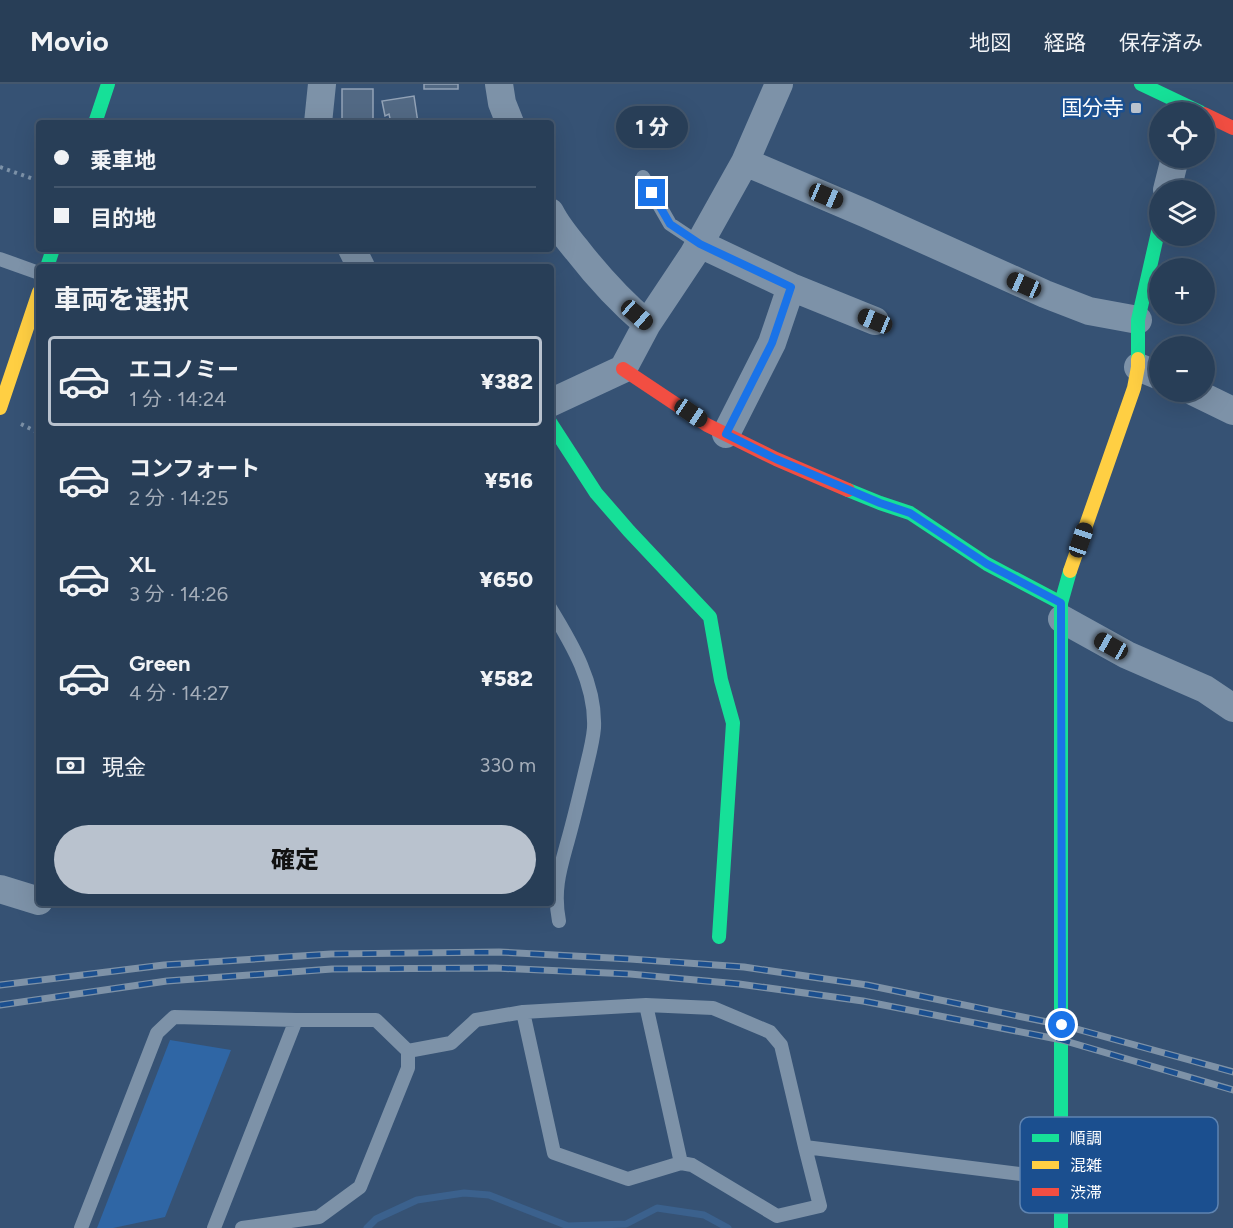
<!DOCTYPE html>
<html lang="ja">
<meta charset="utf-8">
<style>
body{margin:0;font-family:Figtree,"Noto Sans JP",sans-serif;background:#344961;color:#f1f3f6;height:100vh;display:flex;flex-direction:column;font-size:22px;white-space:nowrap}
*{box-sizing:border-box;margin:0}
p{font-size:20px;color:#a5aeba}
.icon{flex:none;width:33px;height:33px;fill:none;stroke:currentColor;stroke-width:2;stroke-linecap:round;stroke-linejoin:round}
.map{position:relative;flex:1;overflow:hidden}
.panel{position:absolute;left:36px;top:180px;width:518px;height:642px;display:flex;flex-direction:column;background:#283e57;border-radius:6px;box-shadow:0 6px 24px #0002,0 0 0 2px #44576d}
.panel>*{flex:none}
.guide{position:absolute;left:36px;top:36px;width:518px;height:132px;border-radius:6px;box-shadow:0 6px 24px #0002,0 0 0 2px #44576d;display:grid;align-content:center;height:132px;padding:0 18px;background:#283e57}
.buttons{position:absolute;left:1149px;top:18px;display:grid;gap:12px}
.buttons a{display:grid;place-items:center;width:66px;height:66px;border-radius:50%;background:#283e57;box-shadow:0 6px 24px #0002,0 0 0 2px #44576d;font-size:30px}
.end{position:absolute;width:27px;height:27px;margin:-14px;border:8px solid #1a73e8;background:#fff;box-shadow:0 0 0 3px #fff}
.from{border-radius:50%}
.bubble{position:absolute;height:42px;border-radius:21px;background:#283e57;box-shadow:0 6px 24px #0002,0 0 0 2px #44576d;font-size:20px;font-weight:800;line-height:42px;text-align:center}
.car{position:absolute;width:18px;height:36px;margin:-18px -9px;border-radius:8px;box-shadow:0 0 4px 2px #0007;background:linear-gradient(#222 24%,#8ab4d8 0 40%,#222 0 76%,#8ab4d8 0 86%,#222 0)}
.guide b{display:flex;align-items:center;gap:21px;height:57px;font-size:22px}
.guide b+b{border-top:2px solid #44576d}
.guide i{width:15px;height:15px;background:#f1f3f6}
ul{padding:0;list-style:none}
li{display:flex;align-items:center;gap:18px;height:90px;margin:0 12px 9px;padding:0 6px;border:3px solid transparent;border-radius:6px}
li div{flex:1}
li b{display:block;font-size:22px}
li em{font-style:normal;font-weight:800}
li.on{border-color:#b9c2ce}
li>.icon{width:54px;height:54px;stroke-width:1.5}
h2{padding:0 18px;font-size:27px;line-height:72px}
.pay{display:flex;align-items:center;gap:15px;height:66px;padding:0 18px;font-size:22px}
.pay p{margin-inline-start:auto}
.button{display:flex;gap:12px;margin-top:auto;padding:12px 18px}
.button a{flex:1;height:69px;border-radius:36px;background:#b9c2ce;color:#111;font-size:24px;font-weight:800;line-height:69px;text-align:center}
header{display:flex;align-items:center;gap:36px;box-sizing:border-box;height:84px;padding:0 30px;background:#283e57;border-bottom:2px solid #44576d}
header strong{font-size:28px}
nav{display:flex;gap:33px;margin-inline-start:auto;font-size:21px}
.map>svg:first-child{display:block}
.green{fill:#2f66a5}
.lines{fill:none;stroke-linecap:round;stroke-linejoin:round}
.stream{stroke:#3b618d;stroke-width:7}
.building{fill:#526984;stroke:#92a2b6;stroke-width:1.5}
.path{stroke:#7d92a8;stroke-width:4;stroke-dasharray:3 4.5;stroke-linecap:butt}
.lane{stroke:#7d92a8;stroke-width:14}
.street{stroke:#7d92a8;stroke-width:28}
.fast{stroke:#16e098;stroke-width:14}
.slow{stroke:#ffcf43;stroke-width:14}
.jam{stroke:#f24e42;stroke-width:14}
.rail-casing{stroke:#7e92a7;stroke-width:7}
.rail{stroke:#1b4f8f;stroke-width:4.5;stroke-dasharray:14;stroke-linecap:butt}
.route{stroke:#1a73e8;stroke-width:8}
.poi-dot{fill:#b9c2ce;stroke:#1b4f8f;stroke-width:2}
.labels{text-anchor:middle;stroke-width:5;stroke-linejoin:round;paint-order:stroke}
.poi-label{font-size:21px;fill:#fff;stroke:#1b4f8f;text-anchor:end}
.key{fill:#1b4f8f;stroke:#5f84b1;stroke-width:1.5}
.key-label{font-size:16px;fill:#fff}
</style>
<header>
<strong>Movio</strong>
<nav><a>地図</a><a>経路</a><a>保存済み</a></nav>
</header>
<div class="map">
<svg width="1233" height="1144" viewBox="0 0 1233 1144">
<rect width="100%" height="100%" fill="#365274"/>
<path class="green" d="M170 956 231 966 165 1133 113 1144H97Z"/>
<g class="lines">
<path class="stream" d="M367 1144 376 1135 417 1116 464 1109 489 1111 568 1142 626 1140 657 1124 704 1131 728 1144"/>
</g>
<path class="building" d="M424 0H458V5H424Z
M342 5H373V39H342Z
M414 12 418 39H391L389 30 385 32 382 17Z"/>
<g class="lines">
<path class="path" d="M0 83 39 97
M21 340 39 349"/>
<path class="lane" d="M643 93 670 140 700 160
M0 175 39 189
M550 524C572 560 596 600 594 644 593 656 590 668 587 680 581 705 575 731 568 756 560 785 553 806 559 837
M646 921 681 1079
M408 967 451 959 476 936 523 928 646 921 713 924 770 948 781 961 805 1063 820 1122 777 1132 692 1081 681 1079 628 1095 554 1069 523 928
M805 1063 1060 1095
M81 1144 157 949 174 933 296 936H376L408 967V984L360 1103 319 1133 242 1144
M214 1144 296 936"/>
<path class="street" d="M499 0 502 19 510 39
M318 39 322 0
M745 78 867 130 1045 210 1089 227 1138 236
M1167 106 1175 74
M550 128C557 142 567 154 577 166 598 193 621 218 647 240
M700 160 791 203 875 237
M352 165 361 183
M1138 283 1160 292
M1194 308 1233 327
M550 319 623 285 647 240 693 171 745 78 779 0
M726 350 772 259 791 203
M1062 535 1127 571 1205 605 1233 624
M0 805 39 817"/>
<path class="fast" d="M1141 0 1200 28
M95 39 108 0
M47 183 53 165
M1138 275V236L1160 139
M550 338 596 409 629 447 710 533 721 596 733 639 719 853
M848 406 880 419 910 429 987 480 1061 519
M1061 1144V519L1070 487"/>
<path class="slow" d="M0 324 39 208
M1070 487 1134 304 1138 283V275"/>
<path class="jam" d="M1204 30 1233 44
M623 285 707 341 776 375 848 406"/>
<defs>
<path id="rail" d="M0 901 164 881 331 870 499 868 630 875 744 883 867 901 1062 941 1233 988
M0 921 167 897 332 885 495 884 630 890 739 900 863 917 1062 956 1233 1006"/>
</defs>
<use href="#rail" class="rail-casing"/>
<use href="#rail" class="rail"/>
</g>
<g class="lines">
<path class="route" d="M652 109 670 140 700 160 791 203 772 259 726 350 776 375 880 419 910 429 987 480 1061 519 1062 941"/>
</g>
<rect class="poi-dot" x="1130" y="18" width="12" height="12" rx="3"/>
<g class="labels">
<g class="poi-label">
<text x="1124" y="31">国分寺</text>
</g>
</g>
<rect x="1020" y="1033" width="198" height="96" rx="9" class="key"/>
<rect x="1032" y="1050" width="27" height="8" fill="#16e098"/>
<rect x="1032" y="1077" width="27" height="8" fill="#ffcf43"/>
<rect x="1032" y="1104" width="27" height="8" fill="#f24e42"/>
<g class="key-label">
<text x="1070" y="1060">順調</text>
<text x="1070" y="1087">混雑</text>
<text x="1070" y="1114">渋滞</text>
</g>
</svg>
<div class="buttons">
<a><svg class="icon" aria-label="locate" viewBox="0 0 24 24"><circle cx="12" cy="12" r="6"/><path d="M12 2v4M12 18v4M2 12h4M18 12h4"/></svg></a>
<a><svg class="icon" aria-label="layers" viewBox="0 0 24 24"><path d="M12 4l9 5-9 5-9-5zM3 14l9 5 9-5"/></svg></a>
<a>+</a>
<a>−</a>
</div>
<i class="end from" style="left:1062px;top:941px"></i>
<i class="end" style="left:652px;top:109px"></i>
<div class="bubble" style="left:616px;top:22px;width:72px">1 分</div>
<i class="car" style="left:826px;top:112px;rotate:113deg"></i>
<i class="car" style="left:1024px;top:201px;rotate:294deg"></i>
<i class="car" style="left:637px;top:231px;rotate:131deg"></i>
<i class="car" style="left:875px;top:237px;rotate:292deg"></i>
<i class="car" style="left:691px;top:329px;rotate:124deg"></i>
<i class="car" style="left:1081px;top:456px;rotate:19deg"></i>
<i class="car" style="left:1111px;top:562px;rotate:299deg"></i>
<div class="guide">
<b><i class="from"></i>乗車地</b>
<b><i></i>目的地</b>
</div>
<section class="panel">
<h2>車両を選択</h2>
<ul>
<li class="on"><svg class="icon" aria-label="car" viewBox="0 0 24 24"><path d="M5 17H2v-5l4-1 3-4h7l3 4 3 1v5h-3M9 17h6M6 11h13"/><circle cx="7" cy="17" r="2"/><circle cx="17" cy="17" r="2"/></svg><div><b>エコノミー</b><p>1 分 · 14:24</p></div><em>¥382</em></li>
<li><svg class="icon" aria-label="car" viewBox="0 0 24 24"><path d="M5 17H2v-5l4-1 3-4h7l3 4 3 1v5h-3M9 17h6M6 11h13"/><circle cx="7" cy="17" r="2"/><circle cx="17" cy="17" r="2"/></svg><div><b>コンフォート</b><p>2 分 · 14:25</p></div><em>¥516</em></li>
<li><svg class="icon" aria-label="car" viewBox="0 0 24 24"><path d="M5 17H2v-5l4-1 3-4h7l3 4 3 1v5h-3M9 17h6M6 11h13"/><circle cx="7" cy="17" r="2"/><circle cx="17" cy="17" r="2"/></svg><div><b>XL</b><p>3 分 · 14:26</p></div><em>¥650</em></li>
<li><svg class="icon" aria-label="car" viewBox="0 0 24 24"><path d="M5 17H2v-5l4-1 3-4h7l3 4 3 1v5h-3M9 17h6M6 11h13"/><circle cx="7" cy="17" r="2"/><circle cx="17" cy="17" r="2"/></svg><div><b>Green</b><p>4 分 · 14:27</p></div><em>¥582</em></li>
</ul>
<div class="pay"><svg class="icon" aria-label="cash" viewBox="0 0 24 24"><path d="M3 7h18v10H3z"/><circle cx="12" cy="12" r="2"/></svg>現金<p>330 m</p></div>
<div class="button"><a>確定</a></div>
</section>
</div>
